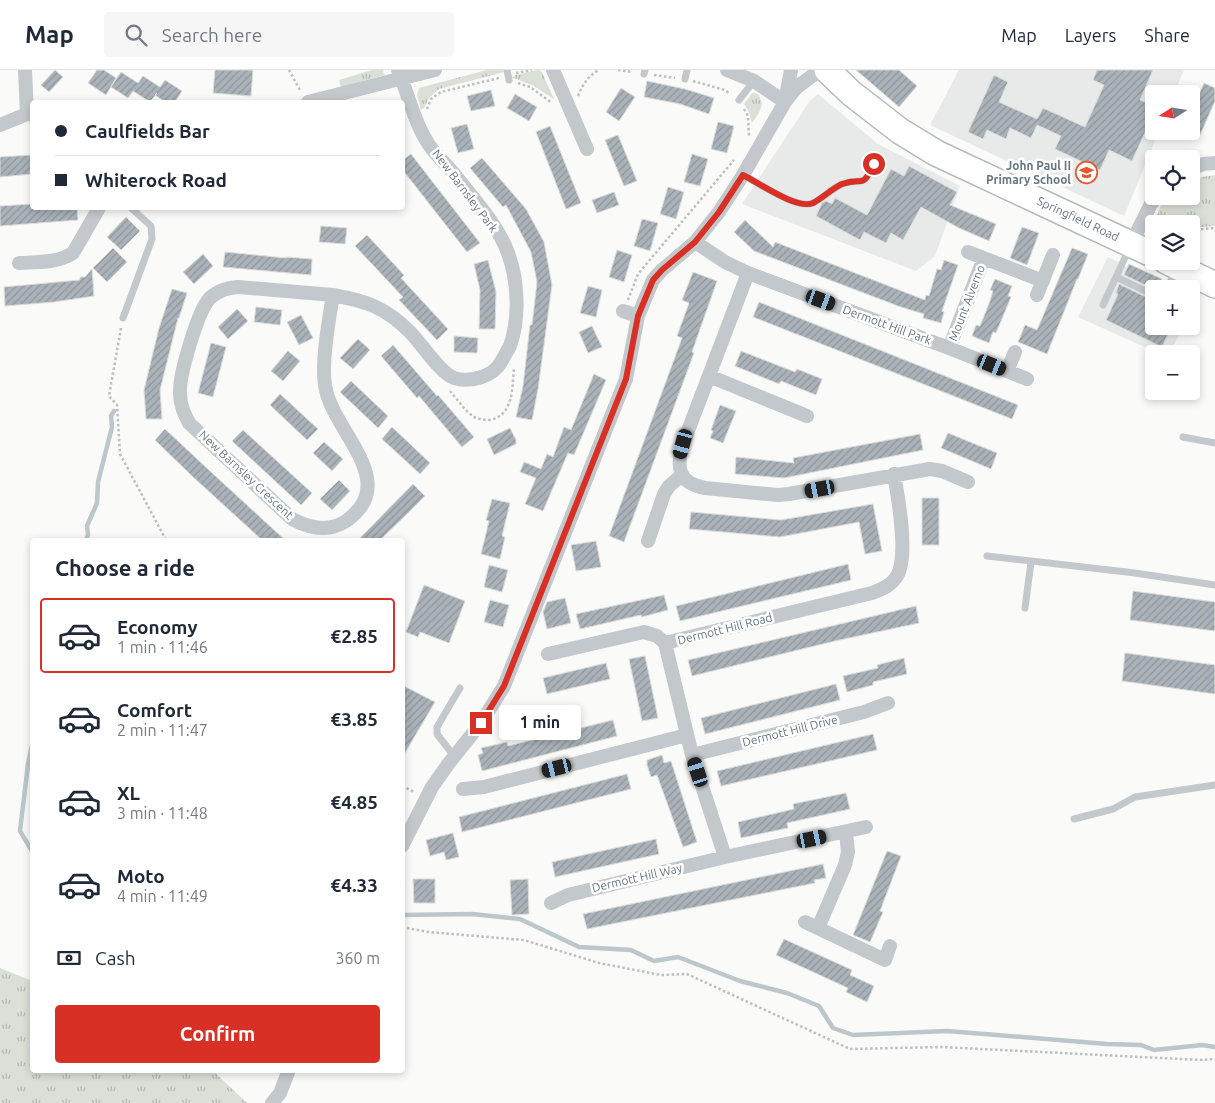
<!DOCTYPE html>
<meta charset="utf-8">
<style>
body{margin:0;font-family:Ubuntu,sans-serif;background:#f6f6f7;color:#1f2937;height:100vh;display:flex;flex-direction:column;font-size:19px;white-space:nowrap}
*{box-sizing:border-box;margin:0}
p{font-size:16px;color:#747a83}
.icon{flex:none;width:28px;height:28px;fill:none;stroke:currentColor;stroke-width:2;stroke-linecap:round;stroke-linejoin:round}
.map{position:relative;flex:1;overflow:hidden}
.details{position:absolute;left:30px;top:468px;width:375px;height:535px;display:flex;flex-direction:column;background:#fff;border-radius:5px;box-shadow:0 2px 8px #0003}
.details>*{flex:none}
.guide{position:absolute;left:30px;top:30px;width:375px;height:110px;border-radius:5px;box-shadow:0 2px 8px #0003;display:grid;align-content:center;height:110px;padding:0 25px;background:#fff}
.needle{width:32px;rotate:258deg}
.tools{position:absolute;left:1145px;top:15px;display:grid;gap:10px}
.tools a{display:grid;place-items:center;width:55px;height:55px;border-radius:5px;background:#fff;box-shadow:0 2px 8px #0003;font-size:25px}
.end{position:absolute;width:22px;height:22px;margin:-11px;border:6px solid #d93025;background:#fff;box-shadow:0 0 0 2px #fff}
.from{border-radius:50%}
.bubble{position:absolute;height:35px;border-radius:5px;background:#fff;box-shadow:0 2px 8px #0003;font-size:16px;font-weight:600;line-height:35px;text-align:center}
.car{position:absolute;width:15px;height:30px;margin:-15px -8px;border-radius:6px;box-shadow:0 0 4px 1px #0007;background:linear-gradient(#222 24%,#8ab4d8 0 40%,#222 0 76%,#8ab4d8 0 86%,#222 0)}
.guide b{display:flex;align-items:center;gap:18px;height:48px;font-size:19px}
.guide b+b{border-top:1px solid #e0e1e3}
.guide i{width:12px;height:12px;background:#1f2937}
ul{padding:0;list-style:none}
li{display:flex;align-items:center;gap:15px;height:75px;margin:0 10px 8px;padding:0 15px;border:2px solid transparent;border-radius:5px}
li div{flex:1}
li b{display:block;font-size:19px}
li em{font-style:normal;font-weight:600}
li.selected{border-color:#d93025}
li>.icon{width:45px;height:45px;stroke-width:1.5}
h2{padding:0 25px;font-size:22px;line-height:60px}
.pay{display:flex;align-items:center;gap:12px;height:55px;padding:0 25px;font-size:19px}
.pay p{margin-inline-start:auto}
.cta{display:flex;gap:10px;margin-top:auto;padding:10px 25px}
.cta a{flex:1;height:58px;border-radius:5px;background:#d93025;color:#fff;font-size:20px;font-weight:600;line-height:58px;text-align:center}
header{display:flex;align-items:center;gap:30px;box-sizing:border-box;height:70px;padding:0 25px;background:#fff;border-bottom:1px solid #e0e1e3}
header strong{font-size:24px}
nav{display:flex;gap:28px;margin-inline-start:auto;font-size:18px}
.search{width:350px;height:45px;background:#f6f6f7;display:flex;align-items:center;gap:12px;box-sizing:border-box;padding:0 18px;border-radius:5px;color:#747a83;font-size:19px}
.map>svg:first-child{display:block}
.built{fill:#e8e9e9}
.grass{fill:url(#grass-tufts)}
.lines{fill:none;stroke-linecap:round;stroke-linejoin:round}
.stream{stroke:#bbc7cb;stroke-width:4.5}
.building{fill:url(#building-hatch);stroke:#dcdcda}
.highway-casing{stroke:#b4b9bd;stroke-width:28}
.path{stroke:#bbbfc2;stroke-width:2.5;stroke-dasharray:2.5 2.5;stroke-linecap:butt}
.lane{stroke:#c3c8cc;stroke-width:7}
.street{stroke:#c3c8cc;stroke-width:14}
.highway{stroke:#fff;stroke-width:25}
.route{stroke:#d93025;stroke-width:6}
.labels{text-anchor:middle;stroke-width:5;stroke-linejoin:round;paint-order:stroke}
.poi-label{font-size:12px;font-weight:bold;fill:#657683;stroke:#fff;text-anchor:end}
.street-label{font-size:12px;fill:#657683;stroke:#fff}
</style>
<header>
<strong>Map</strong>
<div class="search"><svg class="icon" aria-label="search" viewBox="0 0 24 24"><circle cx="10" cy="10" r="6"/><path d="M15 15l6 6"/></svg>Search here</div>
<nav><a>Map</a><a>Layers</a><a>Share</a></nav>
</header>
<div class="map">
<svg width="1215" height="1033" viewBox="0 0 1215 1033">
<defs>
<pattern id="grass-tufts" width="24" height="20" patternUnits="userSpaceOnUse" patternTransform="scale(1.25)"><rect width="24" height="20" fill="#dadfd7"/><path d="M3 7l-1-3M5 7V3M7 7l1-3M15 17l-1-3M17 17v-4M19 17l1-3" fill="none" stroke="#b4b9b4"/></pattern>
<pattern id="building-hatch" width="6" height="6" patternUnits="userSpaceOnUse" patternTransform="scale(1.25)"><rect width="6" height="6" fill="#aab3b9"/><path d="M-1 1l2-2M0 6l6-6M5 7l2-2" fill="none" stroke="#8e969c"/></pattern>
</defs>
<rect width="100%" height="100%" fill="#fafaf8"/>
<path class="built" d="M959 0H1184L1174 24H1154V61H1159L1124 146 930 55Z
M818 24 878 74 960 116 935 186 916 201 742 134 809 32Z
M1108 187 1172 219H1154V256H1184L1169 284H1160L1078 247Z"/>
<path class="grass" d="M372 0H384L383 2 385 5 341 17 339 10Z
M487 0H503L504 2 439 19 429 28 424 38 421 40 417 25 419 18Z
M538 0 542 2 554 29 532 15 513 8 515 5Z
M753 22 759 25 762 34 759 43 752 53 748 40 744 34Z
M1215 105V156L1191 158V154H1154L1160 137 1170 126H1191V111L1202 107Z
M0 898 32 911V1000H212L247 1033H0Z"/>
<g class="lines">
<path class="stream" d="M86 470 88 465 87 456 97 433 98 412 112 357 111 346 114 341
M32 675 28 694 20 761 32 781
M402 845 472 844 520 849 579 877 631 880 654 891 678 887 740 911 787 923 819 936 833 958 853 965 947 961 1107 974 1141 975 1154 980 1202 975 1215 977"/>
</g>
<path class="building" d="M55 0 63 7 49 22 41 15Z
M97 0H104L116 8 106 25 88 13Z
M215 0H253L251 26 213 23Z
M856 0H899L917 16 899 37Z
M1097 0H1153L1140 30 1154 36V43L1132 91 1109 80 1100 100 1055 79 1061 66 1037 55 1031 68 1010 58 1006 69 987 60 983 69 968 62 994 5 1008 12 999 32 1037 49 1043 38 1085 57 1104 15 1093 10Z
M121 2 138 13 143 6 160 17 165 10 182 21 175 32H165L155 25 157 23 150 32 133 21 128 28 111 17Z
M647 11 685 19 714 28 709 44 680 34 644 27Z
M1204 13 1215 18V31L1200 65 1191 61V43Z
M621 18 635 27 619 51 606 42Z
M491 20 495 36 471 41 467 26Z
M515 24 537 37 529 51 507 38Z
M718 52 734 56 727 83 711 79Z
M467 54 474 79 458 83 451 58Z
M550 56 581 133 566 139 536 62Z
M618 65 637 111 624 116 605 70Z
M411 84 480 173 467 182 402 99V91Z
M692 84 708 89 700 116 684 112Z
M32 85V104L0 107V87Z
M482 88 526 139 544 172 552 215 538 319 532 350 516 347 523 316 530 255H532L537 212 531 182 506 135 503 137 470 98Z
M909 96 957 122 950 135 996 154 989 171 959 158 921 137 903 170 891 163 886 173 864 162 860 170 816 146 822 133 826 131 832 134 835 128 867 145 891 99 904 106Z
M668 117 684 122 676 149 660 144Z
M614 122 619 135 597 143 592 130Z
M32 134V138H77L78 150 0 156V136Z
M126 147 140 161 121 180 107 167Z
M642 149 658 153 650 181 634 176Z
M745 150 773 177 775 172 925 230 926 225 929 226 937 199 941 200 944 190 958 195 942 241 944 242 941 253 923 248 924 244 898 236 754 181 734 162Z
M321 156 347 158 345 174 319 172Z
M1022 157 1039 163 1027 195 1010 188Z
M367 165 404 205 401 208 448 259 437 270 399 230 403 227 355 176Z
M113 178 127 192 107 212 93 198Z
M1072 178 1088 184 1078 209H1077L1047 284 1018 272 1025 255 1037 260Z
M617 180 632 185 624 212 609 207Z
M225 182 286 188V187L312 189 311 205 223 197Z
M203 184 213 196 194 214 183 202Z
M488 190 496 222 495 259H479L480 220 474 194Z
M1129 194 1162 209 1157 219H1154L1124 205Z
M92 199 94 226 54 232 5 236 4 217 80 210V207H85Z
M693 202 717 211 692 282 694 283 624 472 609 466 682 268 677 266 689 233 682 230Z
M995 209 1012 216 1008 226 1011 227 996 263 993 262 989 273 972 266 976 255 980 256 990 231 993 221 990 220Z
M1119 214 1152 230 1147 240 1154 244V256H1172L1162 277 1106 250 1118 224 1116 223Z
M588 216 602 220 596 247 580 243Z
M172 219 187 223 179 248H178L160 320 162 349H146L144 320 159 258Z
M759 232 1018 335 1012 349 753 247Z
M256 237 282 240 280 255 254 252Z
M237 239 248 251 228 269 218 257Z
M301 245 313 268 299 275 287 252Z
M592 256 602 277 588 283 579 262Z
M454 266 478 268 477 283 454 282Z
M358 269 370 280 353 299 340 288Z
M211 273 226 277 213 327 198 323Z
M393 275 437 326 438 325 474 367 462 377 419 326 417 328 381 286Z
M288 281 300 291 283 311 271 301Z
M741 281 795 302 797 299 822 309 816 325 781 311 779 314 735 296Z
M594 304 606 310 574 385 568 383 543 441 525 434 536 408 520 402 524 392 541 399 547 384 553 387 564 357 571 360Z
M351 311 388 346 378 358 340 322Z
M280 324 318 359 307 370 270 335Z
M720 335 736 341 723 373 710 368 713 361 711 360Z
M392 357 430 393 420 404 382 369Z
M510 358 516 370V374L494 385 487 369Z
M165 359 211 402 285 470H262L192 406 155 370Z
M243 360 312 423 301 435 232 371Z
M948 363 997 383 991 399 941 378Z
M920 364 923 380 784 408 735 404 736 387 794 393 793 388Z
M324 372 343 389 332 401 313 383Z
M339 410 350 421 332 440 320 429Z
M413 414 425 426 407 444 380 470H358Z
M922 428H939V475H922Z
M492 429 510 433 502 466 505 467 500 489 481 484 489 451 486 450Z
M873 434 882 481 865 484 859 452 780 467 689 459 691 442 781 450Z
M596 471 601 497 576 501 571 475Z
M848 494 851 510 680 551 676 536Z
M489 495 508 500 502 522 484 517Z
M424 515 465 531 449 573 420 562 418 567 406 562Z
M1133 521 1215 532V561L1130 550Z
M664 525 668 540 642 547 641 545 580 559 576 544Z
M565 528 571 553 547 559 543 542 547 532Z
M490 530 509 535 503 557 484 552Z
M916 536 919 553 835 571 692 606 688 590Z
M1125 583 1215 595V624L1122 611Z
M645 586 658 648 642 651 629 589Z
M904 588 907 604 873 612V615L847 622 843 606 878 598 877 595Z
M606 593 610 609 547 624 543 608Z
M836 614 840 630 705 664 701 648Z
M402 615 435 632 402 688Z
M613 650 617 666 482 701 478 685 483 683 481 678 507 672 508 676Z
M873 664 877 680 721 716 717 701Z
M662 685 664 693 671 691 697 772 683 777 657 705 651 707 647 695V690Z
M627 704 631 719 462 762 459 747Z
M846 723 850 739 787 753 788 758 741 768 738 752 794 739 793 734Z
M453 763 459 787 446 790 444 782 430 786 426 770Z
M656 769 659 784 555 807 552 792Z
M887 781 901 786 880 841 883 842 870 872 853 865Z
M823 794 826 808 814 810 815 813 587 859 583 844Z
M413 809H435V833H414Z
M528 809 529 844 512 845 510 810Z
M784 869 852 900 850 905 874 916 867 932 846 922 848 918 776 885Z"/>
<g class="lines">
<defs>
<path id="highway" d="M827 0 851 23 900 61 936 83 1154 185
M1166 191 1215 215"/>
</defs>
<use href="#highway" class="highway-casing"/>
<path class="path" d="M289 0 301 22
M618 0 633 2
M516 3 532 0
M654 5 675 8
M693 11 725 20 730 24
M518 13 530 17 552 33
M578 26C583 14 588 6 599 0
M427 39 431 29 441 22 499 8
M744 39 748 46 749 67
M1191 160 1215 158
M628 230 638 204 734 90
M121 258 109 326 117 335 120 384 166 470
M450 321C457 329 465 341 474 347 479 349 484 350 489 350 514 346 512 318 514 298
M402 716 414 722
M402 857 428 862 524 870 599 893 661 905 687 904 850 979 941 977 1200 990 1215 989"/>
<path class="lane" d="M507 0 509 10
M644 4 645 0
M685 9 687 0
M739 30 754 11
M743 105C759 113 797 140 813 133 823 128 831 119 842 114 864 106 861 121 874 94
M1116 207 1154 225
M1167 219 1176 199
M1103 235 1129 179
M123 248 152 169 151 156 131 138
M1183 367 1215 373
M987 486 1135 503 1215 515
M1025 538 1031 492
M454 686 437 664V657L460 618
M1074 749 1113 739 1135 727 1215 715"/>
<path class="street" d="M25 0 27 44
M553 0 587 79
M727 0 754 11 785 32 791 0
M308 32 435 0
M0 55 27 44 32 45
M1191 99 1203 94 1215 93
M695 172 725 192 748 203 949 278 1027 309
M1131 174 1151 134 1158 126
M968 182 1043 211
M19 193C37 192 58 193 73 183L99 138
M748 203 683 374C676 398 678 413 705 418L778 425 789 424 930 399 942 401 968 412
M238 217 333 225C329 249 320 298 326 320 335 363 401 413 346 451 328 463 309 458 292 449L189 353C184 343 180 335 180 323 179 305 198 240 210 228 219 220 227 218 238 217Z
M333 225C366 231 385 237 410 262 421 273 440 303 454 308 469 313 493 307 501 292 504 287 507 281 510 276 520 248 518 210 508 183 498 155 473 128 455 105 446 94 433 83 426 70 413 49 408 23 398 0
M1037 225 1053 185
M623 241 638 246
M949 278 984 188
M1007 301 1015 282
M709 306 807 346
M648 471 664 424 669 416 682 405
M548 584 644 562 657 566 665 573
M692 685 864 642 888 633
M463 719 484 717 687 665
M402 776 432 717 449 693 481 653 504 616 626 309 638 246 653 210 662 200 695 172 719 142 743 105 785 32 797 17 820 0
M725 787 692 685 665 573 872 523C882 519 891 516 897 506 909 486 898 427 894 404
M551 833 568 825 725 787 866 757
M805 852 885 890 890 876
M818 858 845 795 848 782 846 762
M272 1033 280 1023 289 1000"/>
<use href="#highway" class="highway"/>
</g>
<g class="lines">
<path class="route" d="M481 653 504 616 626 309 638 246 653 210 662 200 695 172 719 142 743 105C759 113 797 140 813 133 823 128 831 119 842 114 864 106 861 121 874 94"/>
</g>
<defs>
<symbol id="school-ring" viewBox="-11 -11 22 22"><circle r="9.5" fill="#fff" stroke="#e4572e" stroke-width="1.5"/><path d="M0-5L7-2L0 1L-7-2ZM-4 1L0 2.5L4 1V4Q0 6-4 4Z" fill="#e4572e"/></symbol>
</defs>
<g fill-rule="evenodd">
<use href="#school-ring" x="1074" y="90" width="25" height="25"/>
</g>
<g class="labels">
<g class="poi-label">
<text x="1071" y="100">John Paul II<tspan x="1071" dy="14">Primary School</tspan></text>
</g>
<g class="street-label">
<text transform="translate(465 121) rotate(53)" y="4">New Barnsley Park</text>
<text transform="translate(1078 149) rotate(25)" y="4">Springfield Road</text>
<text transform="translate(967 233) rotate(-69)" y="4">Mount Alverno</text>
<text transform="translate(887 255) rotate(20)" y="4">Dermott Hill Park</text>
<text transform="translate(246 405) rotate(43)" y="4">New Barnsley Crescent</text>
<text transform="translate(725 559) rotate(-14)" y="4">Dermott Hill Road</text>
<text transform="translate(790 661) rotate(-14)" y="4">Dermott Hill Drive</text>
<text transform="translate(637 808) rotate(-13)" y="4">Dermott Hill Way</text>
</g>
</g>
</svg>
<div class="tools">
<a><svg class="needle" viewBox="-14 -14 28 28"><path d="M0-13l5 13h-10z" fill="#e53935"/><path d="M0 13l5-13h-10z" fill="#747a83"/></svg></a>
<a><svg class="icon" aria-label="locate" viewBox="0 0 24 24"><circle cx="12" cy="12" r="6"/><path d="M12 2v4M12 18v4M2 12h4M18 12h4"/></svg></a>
<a><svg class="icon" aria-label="layers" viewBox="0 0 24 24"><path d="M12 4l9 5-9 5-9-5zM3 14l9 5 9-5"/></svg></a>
<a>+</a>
<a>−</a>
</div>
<i class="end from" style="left:874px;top:94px"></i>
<i class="end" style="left:481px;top:653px"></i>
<div class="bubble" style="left:499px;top:635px;width:82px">1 min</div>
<i class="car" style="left:821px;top:230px;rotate:110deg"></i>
<i class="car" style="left:992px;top:295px;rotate:112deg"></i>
<i class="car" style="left:683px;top:374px;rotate:195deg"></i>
<i class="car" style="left:820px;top:419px;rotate:259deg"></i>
<i class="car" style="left:557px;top:698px;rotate:256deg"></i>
<i class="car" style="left:698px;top:702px;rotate:342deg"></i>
<i class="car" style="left:812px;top:769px;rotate:78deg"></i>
<div class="guide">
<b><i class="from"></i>Caulfields Bar</b>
<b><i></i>Whiterock Road</b>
</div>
<section class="details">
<h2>Choose a ride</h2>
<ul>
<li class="selected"><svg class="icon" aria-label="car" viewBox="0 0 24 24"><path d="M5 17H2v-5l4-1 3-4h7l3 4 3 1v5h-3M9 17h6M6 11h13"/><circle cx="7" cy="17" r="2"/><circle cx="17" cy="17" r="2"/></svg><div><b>Economy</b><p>1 min · 11:46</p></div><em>€2.85</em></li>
<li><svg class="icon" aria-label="car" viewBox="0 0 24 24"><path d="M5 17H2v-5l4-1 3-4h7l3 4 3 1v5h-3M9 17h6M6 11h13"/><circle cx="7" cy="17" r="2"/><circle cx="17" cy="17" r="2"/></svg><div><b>Comfort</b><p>2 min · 11:47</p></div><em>€3.85</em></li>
<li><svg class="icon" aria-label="car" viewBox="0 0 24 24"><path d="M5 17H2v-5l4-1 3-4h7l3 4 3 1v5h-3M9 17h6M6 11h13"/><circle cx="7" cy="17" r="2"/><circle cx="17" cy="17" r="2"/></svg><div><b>XL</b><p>3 min · 11:48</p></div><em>€4.85</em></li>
<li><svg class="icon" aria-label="car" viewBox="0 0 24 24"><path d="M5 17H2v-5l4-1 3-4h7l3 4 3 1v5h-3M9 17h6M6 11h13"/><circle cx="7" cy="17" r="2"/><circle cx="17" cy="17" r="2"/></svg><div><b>Moto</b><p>4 min · 11:49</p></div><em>€4.33</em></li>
</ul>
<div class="pay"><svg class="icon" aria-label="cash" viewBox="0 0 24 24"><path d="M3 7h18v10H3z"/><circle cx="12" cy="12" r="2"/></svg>Cash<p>360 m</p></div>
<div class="cta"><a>Confirm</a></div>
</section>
</div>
